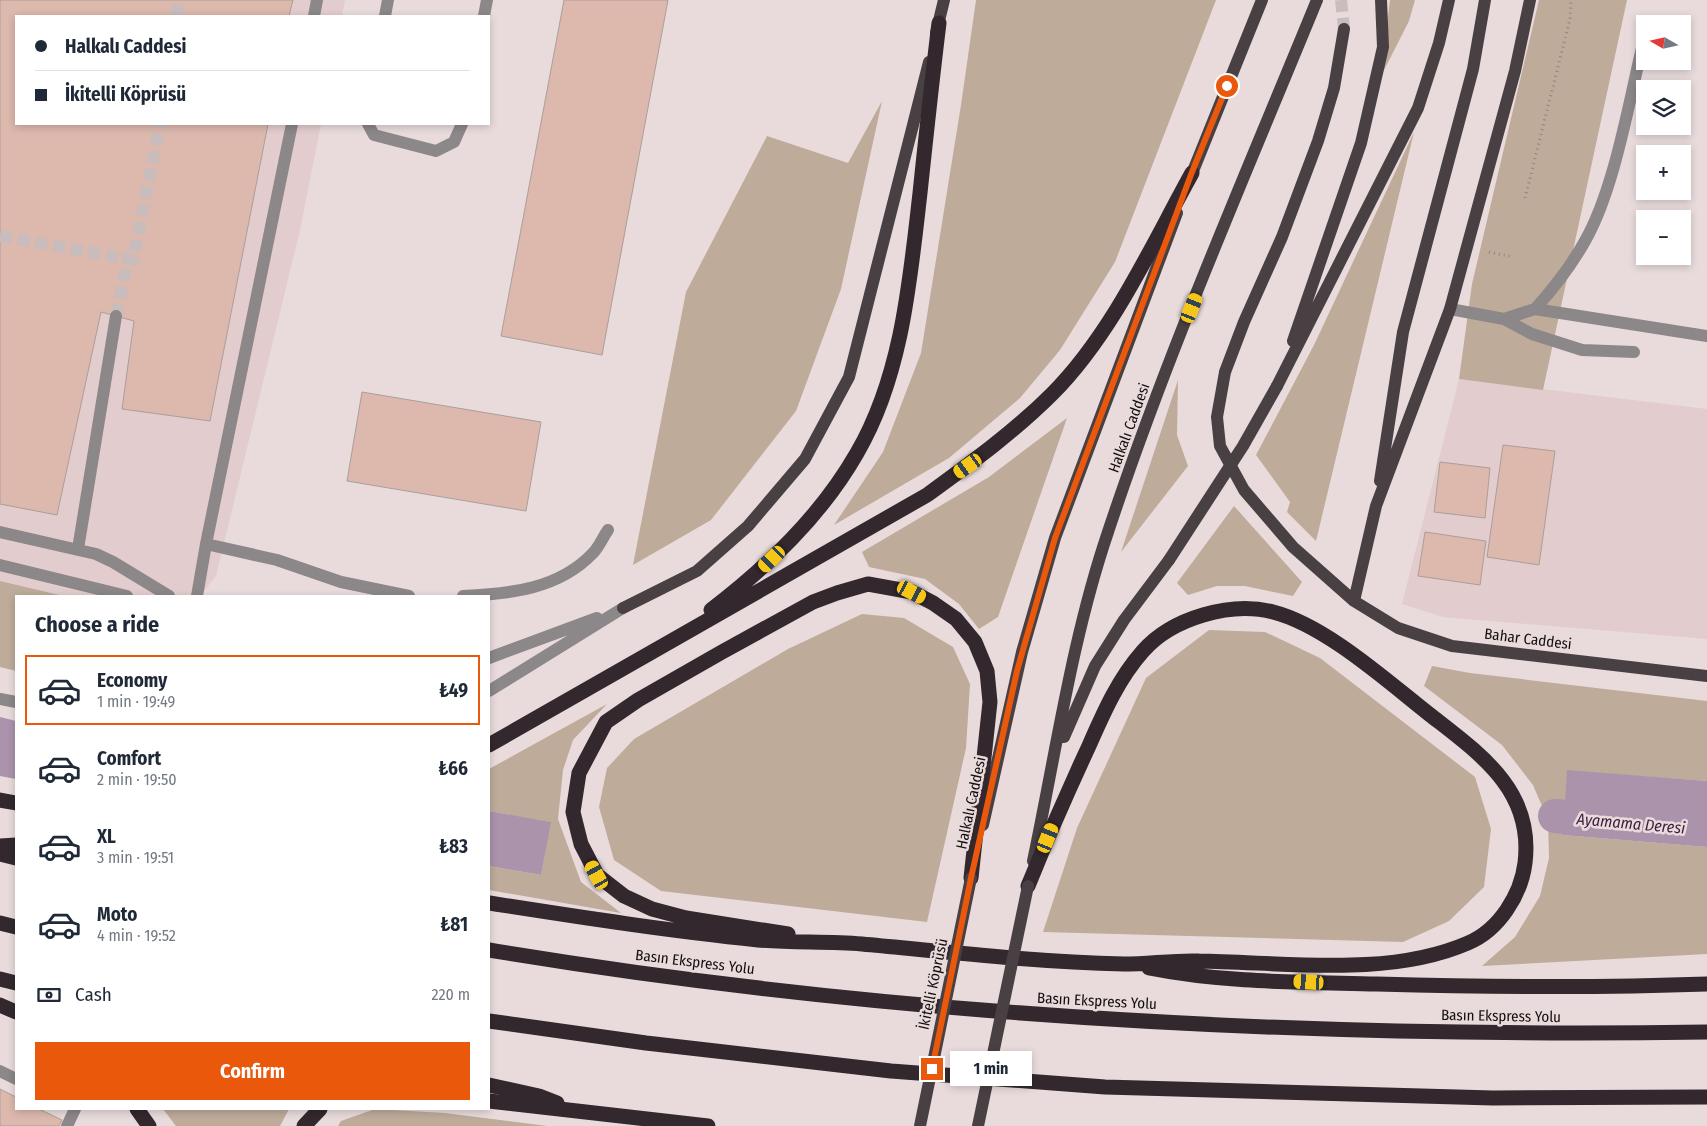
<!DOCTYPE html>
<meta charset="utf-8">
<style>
body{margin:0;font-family:"Fira Sans Condensed",sans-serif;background:#f2f2f3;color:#1f2937;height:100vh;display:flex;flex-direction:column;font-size:19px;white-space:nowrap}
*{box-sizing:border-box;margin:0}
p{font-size:16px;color:#747a83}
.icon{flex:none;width:28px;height:28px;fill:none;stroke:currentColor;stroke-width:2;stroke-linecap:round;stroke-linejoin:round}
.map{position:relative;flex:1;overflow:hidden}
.side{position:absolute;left:15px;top:595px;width:475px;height:515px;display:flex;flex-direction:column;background:#fff;border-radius:0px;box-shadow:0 2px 8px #0003}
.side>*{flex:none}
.top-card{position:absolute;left:15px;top:15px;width:475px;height:110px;border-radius:0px;box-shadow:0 2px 8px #0003;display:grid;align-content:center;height:110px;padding:0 20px;background:#fff}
.needle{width:32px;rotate:279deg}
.tools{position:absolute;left:1636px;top:15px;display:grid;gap:10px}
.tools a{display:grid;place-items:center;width:55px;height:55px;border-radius:0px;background:#fff;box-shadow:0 2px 8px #0003;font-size:25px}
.end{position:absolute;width:22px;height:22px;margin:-11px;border:6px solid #ea580c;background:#fff;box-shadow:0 0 0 2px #fff}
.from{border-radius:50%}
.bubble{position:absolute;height:35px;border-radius:0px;background:#fff;box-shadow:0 2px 8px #0003;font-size:16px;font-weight:700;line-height:35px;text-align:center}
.car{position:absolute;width:15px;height:30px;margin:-15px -8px;border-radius:6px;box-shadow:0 0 4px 1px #0007;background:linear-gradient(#f5c518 24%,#345 0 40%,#f5c518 0 76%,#345 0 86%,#f5c518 0)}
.top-card b{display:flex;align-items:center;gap:18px;height:48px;font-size:19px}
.top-card b+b{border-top:1px solid #e0e1e3}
.top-card i{width:12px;height:12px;background:#1f2937}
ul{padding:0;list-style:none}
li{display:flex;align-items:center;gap:15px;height:70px;margin:0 10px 8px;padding:0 10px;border:2px solid transparent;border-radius:0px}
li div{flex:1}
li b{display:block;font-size:19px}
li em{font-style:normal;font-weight:700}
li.current{border-color:#ea580c}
li>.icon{width:45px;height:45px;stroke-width:1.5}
h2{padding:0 20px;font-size:22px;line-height:60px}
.pay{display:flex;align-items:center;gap:12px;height:55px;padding:0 20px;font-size:19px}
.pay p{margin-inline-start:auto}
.cta{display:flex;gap:10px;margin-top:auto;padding:10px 20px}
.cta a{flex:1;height:58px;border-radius:0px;background:#ea580c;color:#fff;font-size:20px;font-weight:700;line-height:58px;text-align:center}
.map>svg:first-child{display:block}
.built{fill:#e3cccd}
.green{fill:#beab9a}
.water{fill:#ab93ab}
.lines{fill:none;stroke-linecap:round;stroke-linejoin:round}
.canal{stroke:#ab93ab;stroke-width:34}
.building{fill:#dcb8ad;stroke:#ab9e9a}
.minor-tunnel{stroke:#c9bcbc;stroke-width:12;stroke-dasharray:12 6;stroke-linecap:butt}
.major-tunnel{stroke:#c9bcbc;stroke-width:12;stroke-dasharray:12 6;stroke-linecap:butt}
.path{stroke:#8e8484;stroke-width:3;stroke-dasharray:1 4;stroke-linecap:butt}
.minor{stroke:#8c8789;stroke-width:12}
.major{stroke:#494044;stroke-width:12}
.highway{stroke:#32282d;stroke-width:15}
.major-bridge{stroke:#494044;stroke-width:12}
.route{stroke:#ea580c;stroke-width:6}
.labels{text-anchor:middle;stroke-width:5;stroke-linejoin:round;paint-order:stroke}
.street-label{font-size:15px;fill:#130e0f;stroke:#e9dbdb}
.water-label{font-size:16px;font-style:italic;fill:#3e1c3f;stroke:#e9dbdb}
</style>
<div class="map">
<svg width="1707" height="1126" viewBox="0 0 1707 1126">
<rect width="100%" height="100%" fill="#e9dbdb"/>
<path class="built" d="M0 0H345L342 16H16V124H321L300 230 216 576 200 596H64L0 581Z
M1459 379 1707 409V639L1443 617 1402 604Z"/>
<path class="green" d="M976 0H1216L1115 262 1060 350 1020 398 949 458 834 525 883 452 921 353 961 105Z
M1390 0H1415L1409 21 1381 76Z
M1539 0H1627L1543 390 1459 379 1472 284Z
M882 101 841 289 796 411 711 520 633 565 686 292 767 136 848 163Z
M1414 132 1316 541 1287 512 1290 502 1256 455 1314 345Z
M1178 380 1177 435 1188 466 1121 552Z
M1067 418 998 617 979 629 959 604 925 579 869 567 862 552 989 477Z
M1234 506 1302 582 1293 596 1245 586H1217L1188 595 1177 583Z
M0 581 64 596H16V671L0 667Z
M862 614 904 618 953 647 970 684 966 748 927 922 661 891 614 860 599 807 607 768 634 739 788 649Z
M1209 630 1265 632 1320 658 1475 777 1491 829 1484 887 1449 921 1403 942 1043 932 1077 828 1146 678Z
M1432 666 1470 673 1707 701V781L1568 771 1563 835 1707 847V954L1482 966 1515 937 1540 896 1549 858 1548 820 1533 785 1502 745 1424 686Z
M607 704 573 740 563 770 558 819 581 882 621 913 489 890V866L541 875 550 822 489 811V769Z
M163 1109H289L280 1126H176Z
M375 1109 445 1113 547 1126H338L341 1121Z"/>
<path class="water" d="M0 717 16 721V779L0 776Z
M1567 770 1707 781V847L1563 835Z
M489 811 551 822 541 875 489 866Z"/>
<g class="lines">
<path class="canal" d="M1555 816 1610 821"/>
</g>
<path class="building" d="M0 0H293L289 16H16V124H268L210 421 122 409 134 321 101 312 57 515 0 504Z
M564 0H668L602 355 501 336Z
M362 392 541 422 526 511 347 481Z
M1503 445 1555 451 1539 565 1487 557Z
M1440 462 1490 468 1485 518 1434 512Z
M1425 532 1486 541 1480 585 1418 576Z
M0 1089 16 1097V1109H39L62 1120 59 1126H0Z"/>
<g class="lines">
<path class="minor-tunnel" d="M176 16 179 0
M0 236 133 260 160 124
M116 316 129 253"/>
<path class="major-tunnel" d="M1341 0 1344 29"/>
<path class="path" d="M1525 198 1570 19 1571 0
M1489 252 1513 257"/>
<path class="minor" d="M314 16 317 0
M385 16 388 0
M484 16 487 0
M368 124 374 135 436 151 454 142 462 124
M1450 309 1504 319 1535 309 1707 336
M1535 309C1554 288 1571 266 1585 241 1614 190 1628 106 1642 48
M1504 319 1532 334 1582 350 1634 352
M0 532 96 554 113 562 169 596
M206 544 277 560 341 582 409 596
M78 549 116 316
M0 565 127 596
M197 596 206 544 292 124
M463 596C510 594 559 589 593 553 599 547 603 537 608 530
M489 658 597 618
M489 691 623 608
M0 699 16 702
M0 1071 16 1079
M67 1126 75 1109"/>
<path class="major" d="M1344 29 1334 88 1318 141 1282 237 1244 322 1225 372 1217 417 1220 446 1244 490 1293 547 1354 601 1398 628 1452 646 1707 676
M936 33 944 0
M1189 181 1262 0
M1293 341 1361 143 1383 47 1381 0
M1277 386 1418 108 1439 43 1449 0
M1380 481 1403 332 1473 69 1485 0
M1354 601 1376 506 1450 309 1515 71 1530 0
M623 608 697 571 748 526 805 459 849 377 929 62
M1064 737 1095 666 1124 620 1169 560
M983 825 1022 652 1055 538 1177 213
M1033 861C1056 752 1072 638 1108 532 1168 351 1245 176 1317 0"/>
<path class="highway" d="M711 610C768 566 821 516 857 453 902 376 910 280 920 193 926 136 932 80 939 23
M489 745 927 495C971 463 1014 432 1052 394 1112 334 1151 247 1192 173
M0 800 16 803
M0 846 16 845
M0 854 16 858
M489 903C579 917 668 931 758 940 793 943 827 941 862 944 948 952 1036 962 1124 964 1149 964 1174 960 1199 961 1283 962 1388 978 1468 943 1499 930 1521 895 1525 863 1534 790 1480 754 1429 714 1387 681 1325 625 1273 612 1231 601 1172 618 1143 651 1118 679 1103 714 1088 748 1067 793 1047 839 1028 886
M0 923 16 927
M788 934 686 918 652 909 624 896 597 875 581 844 573 812 579 773 606 722 638 700 722 652 813 602 837 593 868 584 912 592 933 603 956 619 975 642 987 671 990 702 971 878
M489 950C891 1017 1300 1038 1707 1032
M1149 968C1224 983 1301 982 1377 984 1487 987 1597 988 1707 984
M0 979 16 983
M0 1005 16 1012
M489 1021 646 1043 891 1071 1105 1087 1493 1098 1707 1097
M489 1085 539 1096 557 1103
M489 1101 708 1126
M137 1109 149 1126
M304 1126 320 1109"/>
<path class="major-bridge" d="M1169 560 1243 446 1277 386
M920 1126 971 878
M978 1126 1028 886"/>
</g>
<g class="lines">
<path class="route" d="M932 1069 971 878 1017 671 1055 538 1192 172 1227 86"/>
</g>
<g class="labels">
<g class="street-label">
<text transform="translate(1129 428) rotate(-70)" y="5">Halkalı Caddesi</text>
<text transform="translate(1528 639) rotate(7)" y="5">Bahar Caddesi</text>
<text transform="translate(971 803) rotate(-78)" y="5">Halkalı Caddesi</text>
<text transform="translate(695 962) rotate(7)" y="5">Basın Ekspress Yolu</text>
<text transform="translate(933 984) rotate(-78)" y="5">İkitelli Köprüsü</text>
<text transform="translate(1097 1001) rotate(3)" y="5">Basın Ekspress Yolu</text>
<text transform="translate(1501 1016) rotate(1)" y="5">Basın Ekspress Yolu</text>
</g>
<g class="water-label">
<text transform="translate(1631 823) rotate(5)" y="6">Ayamama Deresi</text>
</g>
</g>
</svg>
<div class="tools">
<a><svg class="needle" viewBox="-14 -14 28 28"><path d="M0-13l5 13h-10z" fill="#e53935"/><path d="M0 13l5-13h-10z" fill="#747a83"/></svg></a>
<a><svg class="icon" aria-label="layers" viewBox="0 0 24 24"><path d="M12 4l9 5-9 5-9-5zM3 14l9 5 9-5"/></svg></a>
<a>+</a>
<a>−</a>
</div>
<i class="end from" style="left:1227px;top:86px"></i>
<i class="end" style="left:932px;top:1069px"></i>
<div class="bubble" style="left:950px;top:1051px;width:82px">1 min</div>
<i class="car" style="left:1192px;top:308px;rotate:22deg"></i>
<i class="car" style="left:968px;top:466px;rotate:235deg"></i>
<i class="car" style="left:772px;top:559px;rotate:226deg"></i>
<i class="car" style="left:912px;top:592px;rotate:117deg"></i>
<i class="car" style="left:1048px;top:838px;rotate:22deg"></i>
<i class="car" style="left:597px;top:875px;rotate:331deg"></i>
<i class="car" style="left:1309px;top:982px;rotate:273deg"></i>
<div class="top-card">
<b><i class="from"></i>Halkalı Caddesi</b>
<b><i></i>İkitelli Köprüsü</b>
</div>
<section class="side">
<h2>Choose a ride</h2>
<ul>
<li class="current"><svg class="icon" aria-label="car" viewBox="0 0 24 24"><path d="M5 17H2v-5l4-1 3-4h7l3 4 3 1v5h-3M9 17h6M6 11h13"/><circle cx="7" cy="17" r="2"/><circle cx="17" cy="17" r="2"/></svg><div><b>Economy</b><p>1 min · 19:49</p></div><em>₺49</em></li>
<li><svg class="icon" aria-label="car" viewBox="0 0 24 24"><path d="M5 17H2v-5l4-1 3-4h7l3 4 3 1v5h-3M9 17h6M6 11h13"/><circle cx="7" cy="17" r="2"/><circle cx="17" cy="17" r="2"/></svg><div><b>Comfort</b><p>2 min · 19:50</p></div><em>₺66</em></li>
<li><svg class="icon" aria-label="car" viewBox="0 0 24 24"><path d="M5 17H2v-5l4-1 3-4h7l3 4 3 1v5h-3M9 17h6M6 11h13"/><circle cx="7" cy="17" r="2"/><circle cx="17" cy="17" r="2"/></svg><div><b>XL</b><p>3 min · 19:51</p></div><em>₺83</em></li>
<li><svg class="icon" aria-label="car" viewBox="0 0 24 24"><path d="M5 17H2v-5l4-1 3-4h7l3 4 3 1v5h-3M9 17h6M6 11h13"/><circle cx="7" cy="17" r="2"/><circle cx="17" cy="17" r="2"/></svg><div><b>Moto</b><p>4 min · 19:52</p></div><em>₺81</em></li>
</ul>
<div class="pay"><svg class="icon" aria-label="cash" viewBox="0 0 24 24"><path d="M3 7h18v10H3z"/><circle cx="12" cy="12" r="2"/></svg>Cash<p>220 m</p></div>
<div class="cta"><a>Confirm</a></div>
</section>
</div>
